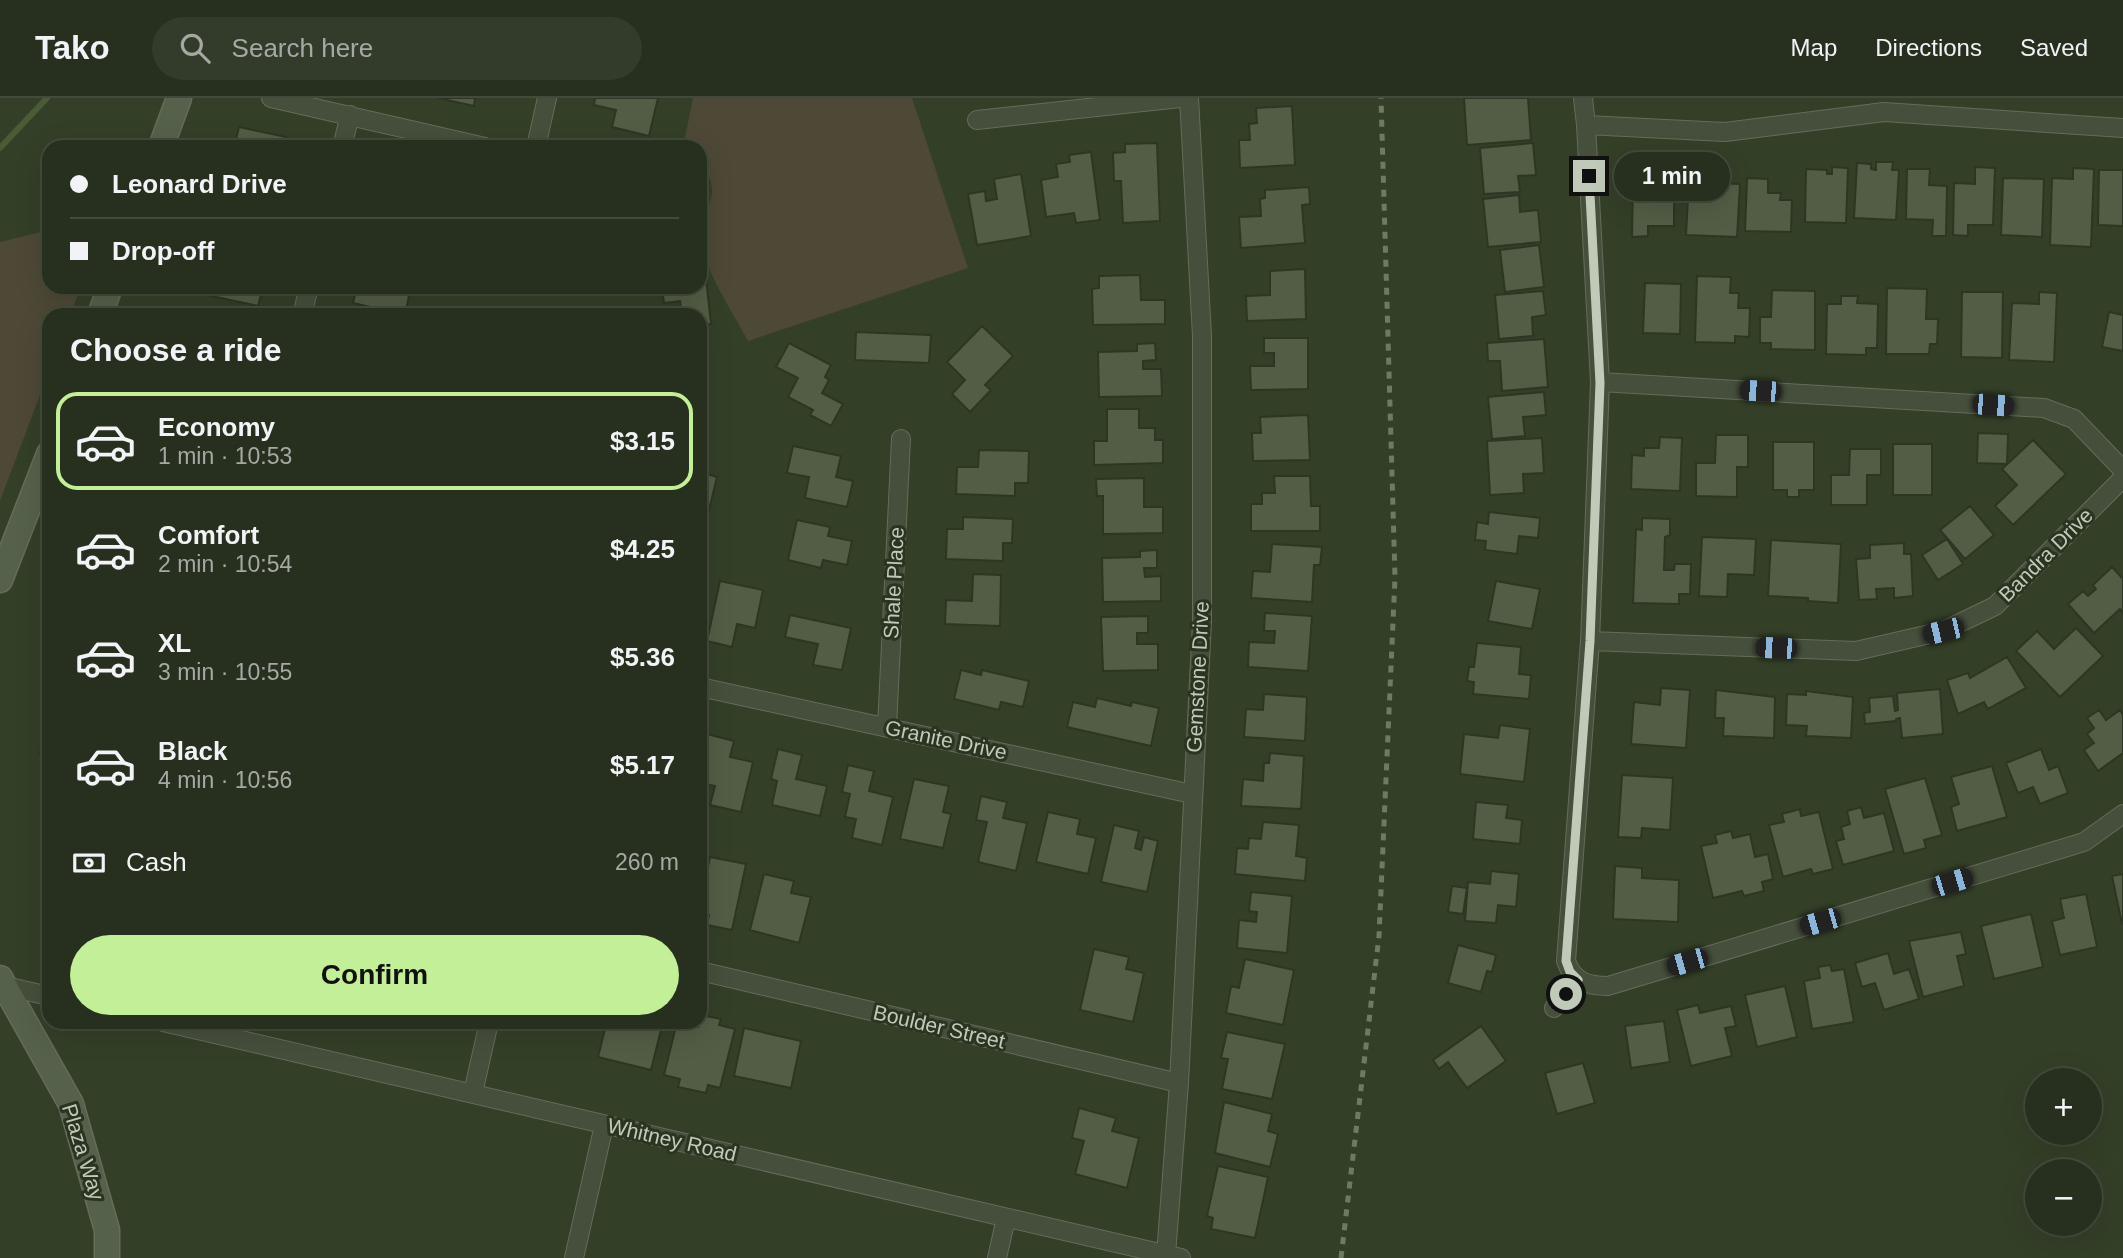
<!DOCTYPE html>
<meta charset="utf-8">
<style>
body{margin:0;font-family:Helvetica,sans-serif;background:#333b2b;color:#f1f3f6;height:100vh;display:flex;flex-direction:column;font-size:26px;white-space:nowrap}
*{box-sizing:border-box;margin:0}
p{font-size:23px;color:#a4a9a4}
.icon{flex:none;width:38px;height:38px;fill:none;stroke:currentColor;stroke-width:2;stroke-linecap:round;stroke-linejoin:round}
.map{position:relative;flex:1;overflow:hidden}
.panel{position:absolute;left:42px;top:210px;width:665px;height:721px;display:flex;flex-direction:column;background:#272f1e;border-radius:21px;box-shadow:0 7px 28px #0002,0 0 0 2px #434a3c}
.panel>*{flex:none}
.top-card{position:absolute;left:42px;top:42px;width:665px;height:154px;border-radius:21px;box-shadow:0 7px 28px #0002,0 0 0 2px #434a3c;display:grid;align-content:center;height:154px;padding:0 28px;background:#272f1e}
.buttons{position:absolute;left:2025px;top:970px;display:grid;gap:14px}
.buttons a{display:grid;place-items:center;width:77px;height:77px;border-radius:50%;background:#272f1e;box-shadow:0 7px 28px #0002,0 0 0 2px #434a3c;font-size:35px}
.end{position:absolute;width:32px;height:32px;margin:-16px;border:9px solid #c1c9b9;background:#111;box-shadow:0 0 0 4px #111}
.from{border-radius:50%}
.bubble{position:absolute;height:49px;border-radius:24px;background:#272f1e;box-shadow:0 7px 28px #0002,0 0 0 2px #434a3c;font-size:23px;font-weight:800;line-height:49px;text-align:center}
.car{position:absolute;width:21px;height:42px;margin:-21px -10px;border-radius:9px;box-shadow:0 0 5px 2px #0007;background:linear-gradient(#222 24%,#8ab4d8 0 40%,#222 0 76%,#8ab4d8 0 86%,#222 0)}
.top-card b{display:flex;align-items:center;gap:24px;height:66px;font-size:26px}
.top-card b+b{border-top:2px solid #434a3c}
.top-card i{width:18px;height:18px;background:#f1f3f6}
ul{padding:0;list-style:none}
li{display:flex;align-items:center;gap:21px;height:98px;margin:0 14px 10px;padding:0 14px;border:4px solid transparent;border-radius:21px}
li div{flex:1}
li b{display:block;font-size:26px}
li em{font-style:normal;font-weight:800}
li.active{border-color:#c3ef98}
li>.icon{width:63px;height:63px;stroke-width:1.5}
h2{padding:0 28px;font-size:32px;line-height:84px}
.pay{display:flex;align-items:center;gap:18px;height:77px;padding:0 28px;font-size:26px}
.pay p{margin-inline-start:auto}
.button{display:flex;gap:14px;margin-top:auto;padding:14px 28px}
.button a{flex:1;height:80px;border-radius:42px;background:#c3ef98;color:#111;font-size:28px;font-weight:800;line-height:80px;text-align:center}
header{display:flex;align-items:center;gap:42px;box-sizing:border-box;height:98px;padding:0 35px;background:#272f1e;border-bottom:2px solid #434a3c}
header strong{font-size:33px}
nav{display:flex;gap:38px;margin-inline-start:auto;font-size:24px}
.search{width:490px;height:63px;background:#333b2b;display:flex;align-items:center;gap:18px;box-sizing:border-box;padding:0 24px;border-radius:38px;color:#a4a9a4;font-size:26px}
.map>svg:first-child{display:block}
.green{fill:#4e4936}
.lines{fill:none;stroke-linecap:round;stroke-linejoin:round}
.stream{stroke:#4a5c37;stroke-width:6}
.building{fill:#535d45;stroke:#2d3623;stroke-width:2}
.street-casing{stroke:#646c5a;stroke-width:20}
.secondary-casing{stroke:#646c5a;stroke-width:27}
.street{stroke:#464f3c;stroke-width:18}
.secondary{stroke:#56614b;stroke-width:24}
.rail{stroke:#6f7a64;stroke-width:5;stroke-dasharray:7 7;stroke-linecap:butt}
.route{stroke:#c1c9b9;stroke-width:9}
.labels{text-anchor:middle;stroke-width:6;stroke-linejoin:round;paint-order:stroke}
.street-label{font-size:21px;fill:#c1c9b9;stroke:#2b3421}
</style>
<header>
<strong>Tako</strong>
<div class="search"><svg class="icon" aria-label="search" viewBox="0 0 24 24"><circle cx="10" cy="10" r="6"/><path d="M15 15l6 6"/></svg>Search here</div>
<nav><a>Map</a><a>Directions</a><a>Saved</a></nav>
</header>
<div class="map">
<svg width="2123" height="1160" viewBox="0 0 2123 1160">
<rect width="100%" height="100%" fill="#343f28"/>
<path class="green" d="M693 0H912L968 170 748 243C733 214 693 156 700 124 702 114 711 107 712 95 713 76 700 68 700 49H683Z
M49 132V189H81L70 217H49V273L0 403V144Z"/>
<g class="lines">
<path class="stream" d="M0 50 47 0"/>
</g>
<path class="building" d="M438 0H475L474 8Z
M595 0H658L649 38 612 29 616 12 594 7Z
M1464 0H1528L1531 42 1467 47Z
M1292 8 1295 67 1240 70 1239 42H1250L1249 26 1257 25 1256 10Z
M239 29 286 39 284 49H234Z
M1157 45 1160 123 1123 125 1121 83H1114L1113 55 1125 54V46Z
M1533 45 1536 77 1518 78 1520 94 1484 96 1480 50Z
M1091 54 1100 122 1076 125 1074 115 1046 119 1041 82 1058 79 1056 66 1070 64 1069 57Z
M1876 64H1893L1892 72H1899L1896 122 1854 120 1857 65 1871 66V71L1876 72Z
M1832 69 1848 70 1846 125 1805 124 1806 71 1827 72V76H1832Z
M1975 69 1995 70 1993 127H1968V138L1953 137 1954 85 1975 86Z
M2073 70 2094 71 2091 149 2050 147 2052 80 2073 81Z
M1907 71H1930L1929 87 1947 88 1946 138H1932L1933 122 1906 121Z
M2099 72H2123V128L2098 127Z
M1021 76 1031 138 977 147 968 96 985 93 986 103 997 101 994 81Z
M1747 80 1768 81V95H1781L1780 102H1792L1791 134 1745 133Z
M2003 80 2044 81 2042 139 2001 137Z
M1633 82H1674V128H1648V138L1632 139Z
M1714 85 1740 86 1737 139 1686 137 1688 100H1700L1701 93 1713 94Z
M1309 89 1310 106 1302 107 1305 145 1241 150 1239 119 1261 118 1260 101 1265 100V92Z
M1519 97 1520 114 1538 112 1541 144 1488 149 1483 101Z
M1539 147 1544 189 1505 194 1500 152Z
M700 171H705L711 226 700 227V217H682L680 203 664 205 662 189H700Z
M1305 171 1306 221 1247 223 1246 198 1270 197V173Z
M1140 177 1141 202H1165V226L1093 227 1092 191 1099 190V178Z
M1697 178 1731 179 1730 195H1739L1738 210H1750L1749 239 1735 238V245L1695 244Z
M1645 185 1681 186 1680 236 1643 235Z
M209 189H263L258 208 207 197Z
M357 189H389L410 193 405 217H374L375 210 353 205Z
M1887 190 1927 191 1926 221H1938L1937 246H1930L1929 256H1886Z
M1772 192 1815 193V252L1771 251V245H1760V219H1771Z
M1543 193 1546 217 1532 219 1533 238 1499 241 1495 197Z
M1962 194H2003L2002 260 1961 259Z
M2039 194 2057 195 2054 264 2009 262 2012 205 2039 206Z
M1841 198H1858L1857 205 1878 206 1877 250H1866V257L1826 256 1827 206H1841Z
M2109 214 2123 217V253L2102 249Z
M982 228 1013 258 985 287 991 292 970 314 952 296 965 282 947 264Z
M856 234 931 237 929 265 855 262Z
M1264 240H1308V291L1251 292 1250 268H1274V255H1264Z
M1544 241 1548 289 1502 293 1500 263H1488L1487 245Z
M789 245 831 267 825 279 829 282 822 295 843 306 831 328 810 317 813 312 788 299 798 280 776 269Z
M1155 245 1156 262 1143 263V271H1161L1162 298 1099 299 1098 254 1137 253V246Z
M1544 294 1546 317 1523 319 1525 338 1492 341 1488 299Z
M1107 311H1139V330H1155V342H1163V365L1094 367V343H1107Z
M1308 317 1310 362 1253 363 1252 335H1261L1260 319Z
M1978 335 2008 336 2007 366 1977 365Z
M1716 337H1748V369H1737V399L1696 398V365H1715Z
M1660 339 1682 340 1680 393 1631 391 1632 357 1644 358V350H1659Z
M1542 340 1544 375 1523 376 1524 395 1490 397 1487 343Z
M2033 342 2066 376 2013 427 1995 408 2017 387 2002 371Z
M1773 344H1814V392H1799V399H1787V392H1773Z
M1893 346H1932V397H1893Z
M793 348 841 358 836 379 853 383 847 409 805 400 809 379 787 375Z
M1850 351H1881V377H1867V407H1831V377H1849Z
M979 352 1029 353 1028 385H1015V398L956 396 957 369H978Z
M700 374 717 379 705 429 700 427Z
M1274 378H1310L1311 408H1320V433H1251V406H1262V395H1275Z
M1144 380V409H1163V435L1103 436V398H1097L1096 381Z
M1970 408 1994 437 1965 461 1940 432Z
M1489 414 1540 420 1538 440 1519 438 1517 456 1485 452 1486 443 1475 442 1477 424 1488 426Z
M963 419 1013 421 1012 445H1003V463L946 461 947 431H963Z
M1642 420 1670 421V437L1665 439 1664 472H1674L1675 466H1691L1690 496H1679V506L1633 505 1636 431 1642 432Z
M797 422 830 429 828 438 852 443 847 467 823 462 821 470 788 462Z
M1702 439 1756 441 1754 477 1728 476 1727 499 1699 498Z
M1947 441 1963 466 1938 482 1922 457Z
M1771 442 1841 446 1838 505 1808 503V500L1768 498Z
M1904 445V456H1911L1913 498 1894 500V490L1876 491 1877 501 1859 502 1856 461 1870 460V447Z
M1272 446 1322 449 1320 467H1314L1312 504 1251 500 1253 473 1270 474Z
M1157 452V470H1144L1145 479 1161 478V503L1103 504 1102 460 1140 459V453Z
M2112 469 2123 481V515L2120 511 2094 535 2068 506 2083 493 2088 498 2096 491 2093 487Z
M973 476 1001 477 1000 528 945 526 946 502 972 503Z
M720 483 763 492 755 530 737 526 732 549 707 543Z
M1496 483 1540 491 1532 531 1488 523Z
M1265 515 1312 518 1308 573 1248 569 1249 544 1274 545 1275 533H1264Z
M790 517 851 530 842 572 813 567 818 546 785 539Z
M1148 518V535H1137V546H1158V572L1103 573 1101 519Z
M2076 530 2103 558 2060 599 2016 553 2037 533 2054 551Z
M1477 545 1521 549 1519 576 1531 577 1529 601 1473 596 1474 584 1467 583 1469 569H1474Z
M2007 559 2026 590 1988 611 1984 604 1958 616 1947 582 1968 575 1970 580Z
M961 572 981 577 982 572 1029 583 1023 609 1001 604 999 612 954 601Z
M1661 590 1690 592 1686 650 1631 646 1634 604 1660 607Z
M1940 591 1943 636 1902 640 1900 620 1896 621V623L1865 626 1864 615 1870 614 1869 600 1893 598 1895 613 1898 612 1897 595Z
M1716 592 1775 599 1774 640 1723 638 1724 620H1715Z
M1806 593 1853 599 1851 640 1806 638 1807 628 1786 627 1787 596 1806 597Z
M1264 596 1307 599 1305 643 1244 639 1246 611 1263 612Z
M1097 600 1131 608 1132 604 1159 610 1151 648 1067 629 1073 604 1095 609Z
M2099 612 2106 622 2120 612 2123 617V655L2098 673 2084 652 2094 645 2087 636 2094 630 2087 620Z
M49 618V658L40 656Z
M1500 627 1530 631 1524 684 1460 676 1464 636 1498 640Z
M707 636 734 643 730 659 753 664 741 714 710 707 715 688 700 685V665Z
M778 651 802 657 796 681 827 688 820 718 772 707 777 683 771 681Z
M2041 651 2049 672 2058 668 2068 695 2040 706 2033 689 2018 695 2006 665Z
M1270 655 1304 658 1301 711 1241 708 1243 681 1263 683 1264 665H1269Z
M848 667 874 673 869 693 893 699 882 747 852 740 856 721 845 719 850 696 842 694Z
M1992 668 2007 719 1957 733 1951 709 1959 706 1951 679Z
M1622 677 1673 680 1670 732 1642 730 1641 740 1618 739Z
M1925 680 1942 737 1924 742 1926 750 1904 756 1885 691Z
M914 681 949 688 943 714 951 716 943 750 900 741Z
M981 698 1007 704 1003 720 1027 725 1016 773 978 764 987 724 976 722Z
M1476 704 1508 707 1506 720 1522 722 1520 746 1473 741Z
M1861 709 1864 720 1884 715 1894 753 1843 767 1836 743 1844 741 1841 729 1850 726 1847 713Z
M1800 711 1801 718 1819 714 1833 771 1813 776 1811 771 1783 779 1769 727 1784 724 1782 716Z
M1048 714 1080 721 1077 736 1096 740 1088 776 1036 764Z
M1263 724 1299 727 1296 758 1307 760 1305 783 1235 776 1237 750 1248 751 1249 740 1261 741Z
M1114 727 1139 733 1135 750 1141 752 1144 739 1158 743 1147 794 1101 784Z
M1731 733 1733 740 1750 736 1755 759 1768 756 1773 781 1762 784 1764 793 1744 798 1742 793 1713 800 1701 748 1717 745 1715 737Z
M710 759 746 766 732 832 707 827 709 817 700 815V767L708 769Z
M1615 768 1642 770V780L1679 782 1678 824 1613 821Z
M1491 773 1519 776 1516 809 1498 807 1496 825 1465 823 1468 784 1490 786Z
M764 776 794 783 791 795 811 799 799 845 750 832Z
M2123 776V826H2122L2112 778Z
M1452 788 1467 790 1463 816 1448 814Z
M1251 794 1292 798 1287 855 1237 850 1239 822 1256 824 1257 814 1249 813Z
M2086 796 2097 849 2060 857 2052 823 2064 820 2060 801Z
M2031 816 2043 869 1994 881 1981 828Z
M1961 834 1966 856 1957 858 1964 888 1923 899 1909 843Z
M1458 847 1496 857 1492 874 1487 873 1481 894 1448 885Z
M1094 851 1129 859 1126 871 1144 875 1133 924 1080 912Z
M1888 855 1894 876 1909 871 1919 901 1884 912 1875 885 1862 889 1855 865Z
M1245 861 1294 872 1283 927 1226 915 1231 888 1239 890Z
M1830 867 1832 873 1844 871 1854 924 1812 931 1804 883 1820 880 1818 869Z
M1785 888 1797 939 1757 949 1745 897Z
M1698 907 1700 915 1731 908 1736 928 1725 930 1732 958 1691 968 1677 912Z
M701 917 721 921 719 927 735 931 720 990 708 987 706 995 678 989 680 981 664 977 677 924 698 929Z
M1664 923 1670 964 1631 970 1625 928Z
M601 924H663L651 972 598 959 606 927Z
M1481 928 1506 963 1467 990 1448 964 1439 971 1433 962Z
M744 930 801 943 791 990 734 978Z
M1227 934 1285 946 1272 1001 1222 991 1228 961 1221 960Z
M1583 965 1595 1005 1557 1016 1545 975Z
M1224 1004 1272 1016 1268 1033 1278 1036 1270 1069 1215 1055Z
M1079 1010 1116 1020 1112 1033 1139 1040 1127 1090 1075 1076 1084 1043 1072 1040Z
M1218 1068 1268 1079 1255 1140 1211 1131 1213 1120 1207 1118Z"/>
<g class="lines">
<defs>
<path id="street" d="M271 0 485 49
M1583 0 1586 27
M977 22 1180 0
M2123 30 1884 14 1725 34 1586 27 1600 284 2044 310 2074 321 2123 372
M342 49 350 17
M536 49 547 0
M302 217 309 189
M1600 284 1590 543 1566 863C1573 883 1587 888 1608 888L2084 744 2123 716
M1590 543 1856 553 1943 533 1995 508 2123 380
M700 589 1192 696
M887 629 901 341
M700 873 1179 985
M5 888 49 898
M1554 910 1578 882
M163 924 1181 1160
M473 995 489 924
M1166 1157 1179 985 1202 523V238L1189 0
M574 1160 604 1027
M997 1160 1006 1120"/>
<path id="secondary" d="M161 49 179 0
M100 217 110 189
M0 482 49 356
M0 880 71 1006 107 1132V1160"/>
</defs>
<use href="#street" class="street-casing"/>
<use href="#secondary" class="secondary-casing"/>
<use href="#street" class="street"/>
<use href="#secondary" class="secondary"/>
<path class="rail" d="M1341 1160 1379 838 1395 479 1381 0"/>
</g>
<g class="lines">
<path class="route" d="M1566 896 1578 882 1570 874 1566 863 1590 543 1600 285 1589 78"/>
</g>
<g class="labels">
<g class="street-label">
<text transform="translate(2046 457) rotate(-45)" y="7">Bandra Drive</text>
<text transform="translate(894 485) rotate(-87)" y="7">Shale Place</text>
<text transform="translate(1198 579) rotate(-87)" y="7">Gemstone Drive</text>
<text transform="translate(946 642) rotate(12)" y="7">Granite Drive</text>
<text transform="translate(939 929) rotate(13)" y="7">Boulder Street</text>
<text transform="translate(672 1042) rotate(13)" y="7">Whitney Road</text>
<text transform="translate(83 1054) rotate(73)" y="7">Plaza Way</text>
</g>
</g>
</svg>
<div class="buttons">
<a>+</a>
<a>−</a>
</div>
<i class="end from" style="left:1566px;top:896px"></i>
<i class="end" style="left:1589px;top:78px"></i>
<div class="bubble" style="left:1614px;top:54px;width:116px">1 min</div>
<i class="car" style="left:1760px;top:293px;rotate:273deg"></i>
<i class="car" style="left:1993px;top:307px;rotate:94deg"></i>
<i class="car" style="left:1943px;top:533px;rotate:257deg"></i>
<i class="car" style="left:1776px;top:550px;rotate:272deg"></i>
<i class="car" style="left:1952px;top:784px;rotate:73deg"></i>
<i class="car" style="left:1820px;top:824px;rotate:254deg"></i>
<i class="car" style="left:1687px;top:864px;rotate:254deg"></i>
<div class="top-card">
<b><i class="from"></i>Leonard Drive</b>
<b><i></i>Drop-off</b>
</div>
<section class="panel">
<h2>Choose a ride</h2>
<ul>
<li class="active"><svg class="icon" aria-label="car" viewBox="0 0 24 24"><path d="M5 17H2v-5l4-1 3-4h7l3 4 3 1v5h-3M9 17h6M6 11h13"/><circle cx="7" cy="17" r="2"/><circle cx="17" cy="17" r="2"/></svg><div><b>Economy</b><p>1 min · 10:53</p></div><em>$3.15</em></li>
<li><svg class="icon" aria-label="car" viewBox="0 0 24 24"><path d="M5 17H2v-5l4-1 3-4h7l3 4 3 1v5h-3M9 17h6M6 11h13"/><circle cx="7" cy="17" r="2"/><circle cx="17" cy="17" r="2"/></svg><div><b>Comfort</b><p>2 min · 10:54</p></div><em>$4.25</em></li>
<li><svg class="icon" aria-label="car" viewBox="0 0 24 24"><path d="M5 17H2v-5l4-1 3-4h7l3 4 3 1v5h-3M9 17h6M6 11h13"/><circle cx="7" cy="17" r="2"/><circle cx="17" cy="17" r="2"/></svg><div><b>XL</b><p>3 min · 10:55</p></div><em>$5.36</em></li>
<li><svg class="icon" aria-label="car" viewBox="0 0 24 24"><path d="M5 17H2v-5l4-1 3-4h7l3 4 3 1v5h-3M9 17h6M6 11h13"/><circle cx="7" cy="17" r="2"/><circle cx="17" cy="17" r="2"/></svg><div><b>Black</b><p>4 min · 10:56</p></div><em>$5.17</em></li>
</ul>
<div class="pay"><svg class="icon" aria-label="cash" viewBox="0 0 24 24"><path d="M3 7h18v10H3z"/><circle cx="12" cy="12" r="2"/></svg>Cash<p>260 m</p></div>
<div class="button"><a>Confirm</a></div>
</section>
</div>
